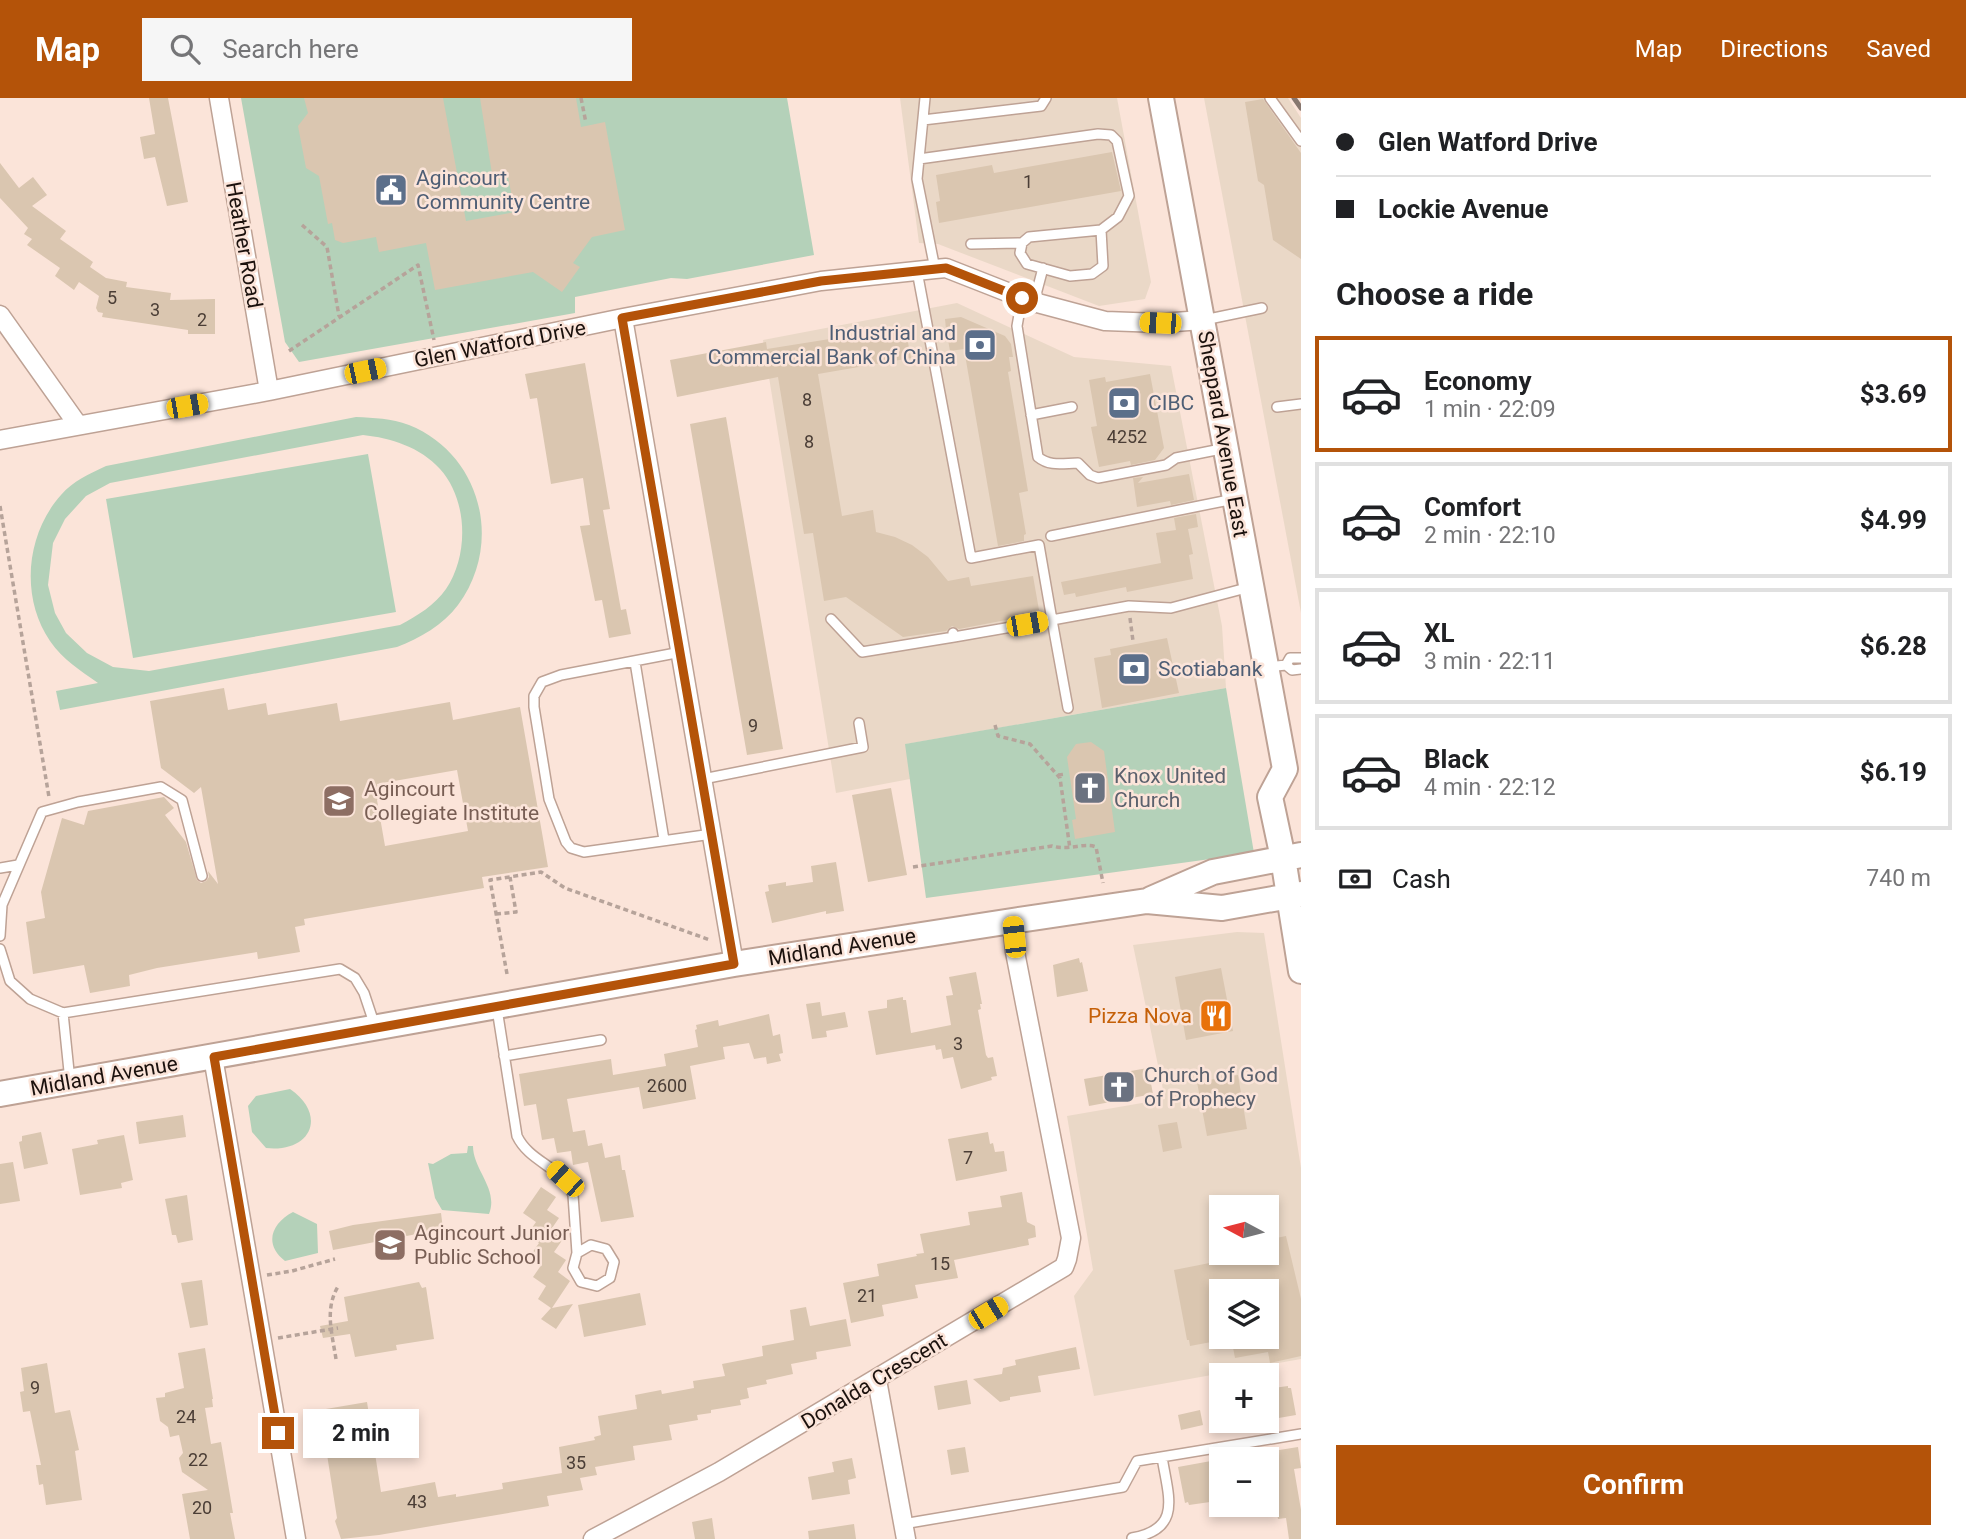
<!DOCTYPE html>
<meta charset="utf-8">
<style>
body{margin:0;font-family:Roboto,sans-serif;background:#f6f6f6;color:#202124;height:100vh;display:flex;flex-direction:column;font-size:26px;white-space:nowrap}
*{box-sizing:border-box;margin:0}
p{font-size:23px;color:#757577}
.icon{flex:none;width:38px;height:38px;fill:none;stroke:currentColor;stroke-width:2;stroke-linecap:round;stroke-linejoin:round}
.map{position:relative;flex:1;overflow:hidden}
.details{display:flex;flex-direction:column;background:#fff;width:665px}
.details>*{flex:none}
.top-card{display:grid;align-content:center;height:154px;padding:0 35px;background:#fff}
.needle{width:46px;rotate:277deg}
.tools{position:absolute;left:1209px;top:1097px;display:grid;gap:14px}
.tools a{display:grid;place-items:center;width:70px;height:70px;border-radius:0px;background:#fff;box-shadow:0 4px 10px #0003;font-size:35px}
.end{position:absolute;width:32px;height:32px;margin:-16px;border:9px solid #b45309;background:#fff;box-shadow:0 0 0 4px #fff}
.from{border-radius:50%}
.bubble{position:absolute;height:49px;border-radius:0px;background:#fff;box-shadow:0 4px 10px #0003;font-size:23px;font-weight:700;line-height:49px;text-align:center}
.car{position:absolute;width:21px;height:42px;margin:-21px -10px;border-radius:9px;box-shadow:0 0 5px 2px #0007;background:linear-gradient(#f5c518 24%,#345 0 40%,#f5c518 0 76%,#345 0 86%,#f5c518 0)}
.top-card b{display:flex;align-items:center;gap:24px;height:66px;font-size:26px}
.top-card b+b{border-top:2px solid #e0e0e0}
.top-card i{width:18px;height:18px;background:#202124}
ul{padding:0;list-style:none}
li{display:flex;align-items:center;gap:21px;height:116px;margin:0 14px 10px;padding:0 21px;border:4px solid #e0e0e0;border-radius:0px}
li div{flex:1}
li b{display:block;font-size:26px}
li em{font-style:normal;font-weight:700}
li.current{border-color:#b45309}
li>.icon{width:63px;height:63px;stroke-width:1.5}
h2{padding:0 35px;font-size:32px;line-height:84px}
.pay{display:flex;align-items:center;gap:18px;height:77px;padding:0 35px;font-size:26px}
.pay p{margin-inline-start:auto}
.button{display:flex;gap:14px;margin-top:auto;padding:14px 35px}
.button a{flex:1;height:80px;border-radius:0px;background:#b45309;color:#fff;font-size:28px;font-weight:700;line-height:80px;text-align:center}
header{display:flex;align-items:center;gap:42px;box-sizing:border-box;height:98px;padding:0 35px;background:#b45309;color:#fff}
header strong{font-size:33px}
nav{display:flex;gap:38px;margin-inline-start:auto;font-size:24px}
.search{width:490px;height:63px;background:#f6f6f6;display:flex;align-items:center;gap:18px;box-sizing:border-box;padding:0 24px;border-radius:0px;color:#757577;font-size:26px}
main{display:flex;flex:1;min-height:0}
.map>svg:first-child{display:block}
.commercial{fill:#ead8c7;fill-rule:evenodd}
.green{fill:#b4d1b9;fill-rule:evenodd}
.building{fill:#dac6b0;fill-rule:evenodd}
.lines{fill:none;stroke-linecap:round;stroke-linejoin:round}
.lane-casing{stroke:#bea295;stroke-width:12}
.street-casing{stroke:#bea295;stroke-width:21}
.secondary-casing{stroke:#bea295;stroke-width:28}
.path{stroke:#b6a39a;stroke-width:3.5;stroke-dasharray:5 3.5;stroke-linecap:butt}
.lane{stroke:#fff;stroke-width:9}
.street{stroke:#fff;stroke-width:18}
.secondary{stroke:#fff;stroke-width:24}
.rail{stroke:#87776f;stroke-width:5}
.route{stroke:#b45309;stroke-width:9}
.labels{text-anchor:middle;stroke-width:5;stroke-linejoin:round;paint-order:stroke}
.number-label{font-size:18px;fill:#4b3e36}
.service-label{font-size:21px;fill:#4e5e75;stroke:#fbe4d9;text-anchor:start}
.street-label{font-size:21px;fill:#1b110d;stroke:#fbe4d9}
.worship-label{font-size:21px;fill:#5b616d;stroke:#fbe4d9;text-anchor:start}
.education-label{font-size:21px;fill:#785e54;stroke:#fbe4d9;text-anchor:start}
.food-label{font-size:21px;fill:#c56008;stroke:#fbe4d9;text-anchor:end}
</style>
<header>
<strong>Map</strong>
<div class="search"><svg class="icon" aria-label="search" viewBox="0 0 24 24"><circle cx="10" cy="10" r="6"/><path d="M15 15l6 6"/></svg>Search here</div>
<nav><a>Map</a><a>Directions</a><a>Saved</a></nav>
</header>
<main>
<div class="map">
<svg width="1301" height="1441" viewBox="0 0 1301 1441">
<rect width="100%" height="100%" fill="#fbe4d9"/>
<path class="commercial" d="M900 0H1117L1151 184 1145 201 1099 208 938 146 919 145Z
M1204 0H1288L1301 20V515Z
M957 205 1074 259 1171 268 1222 528 1226 590 906 646 910 681 836 695 763 242Z
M1237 834 1264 835 1301 1070V1261L1094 1298 1074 1198 1093 1172 1067 1018 1165 1001 1133 847ZM1222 1110H1267V1155H1222ZM1222 1194H1267V1239H1222Z"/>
<path class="green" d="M241 0H787L814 157 687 181 671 180 575 199V215L299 264 285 244Z
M356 319C374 320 391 320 409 327 481 356 504 445 458 507 443 527 420 540 397 549L60 612 56 593 98 585C80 572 63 562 50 543 20 499 26 436 61 397 73 383 89 376 106 368ZM363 337C391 340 420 349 440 371 468 402 469 457 446 491 435 507 417 518 400 527L149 573 113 569 87 555 66 535 55 515 48 487 53 445 65 421 86 398 110 385Z
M368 356 396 514 133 560 106 401Z
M1226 590 1254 755 926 800 905 646Z
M290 991C328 1017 311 1055 266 1050L252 1034 248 1008 256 998Z
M468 1048H473C473 1072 499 1091 489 1116L442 1112 435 1100 428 1065 433 1066 451 1056 467 1055Z
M293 1114 317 1126 318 1155 285 1163C263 1146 272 1125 293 1114Z"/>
<path class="building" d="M149 0H168L188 104 167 108 155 59 144 61 140 39 155 36Z
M304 0H443L466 123 515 114 508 79 493 82 480 0H576L581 29 605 24 625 132 592 139 573 165 580 169 562 194 533 174 435 192 426 145 379 154 376 139 343 145 335 142 332 125 328 126 319 78 306 70 298 28 308 15Z
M1263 1 1301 55V161L1273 142 1264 87 1258 83 1245 4Z
M1112 54 1121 93 939 125 936 104 940 103 936 77 992 67 994 75Z
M0 65 19 90 33 79 47 97 32 108 66 133 60 141 93 164 90 169 106 180 127 184 126 189 171 195 170 202 215 201V236H188V232L102 219 103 215 98 214 96 210 99 198 79 184 74 192 55 178 60 170 27 147 32 141 24 136 28 130 0 100Z
M961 219 1005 238 1011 246 1013 259H1009L1011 273 1008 274 1028 393 1019 395 1026 436 1024 437V443L998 448 964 251 950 253 946 231 945 221Z
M905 229 911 260 818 276 842 418 873 412 876 434 895 439 912 447 928 459 948 483 969 479 971 488 1033 478 1039 512 1032 513 1033 517 959 531 952 528 946 533 903 539 846 499 824 503 813 435 804 436 778 279 677 299 670 262 766 244 767 251Z
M585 265 610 411 603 412 621 512 626 511 631 536 609 540 602 502 595 503 580 428 590 427 583 380 551 386 537 300 530 301 525 276Z
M1150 276 1164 350 1155 362 1131 367 1130 363 1099 369 1091 329 1097 328 1089 282 1105 279 1106 284Z
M726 319 783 651 747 657 690 326Z
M1189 376 1194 402 1171 407 1170 403 1137 409 1133 380 1143 379 1138 385Z
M1196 416 1198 429 1188 431 1193 456 1189 457 1193 481 1127 494 1126 489 1076 499 1075 495 1064 497 1061 484 1161 465 1156 435 1176 432 1174 420Z
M1167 540 1179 595 1102 610 1094 560 1111 557 1110 551Z
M224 590 228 612 266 605 268 617 337 605 340 623 450 604 453 622 520 609 548 769 482 779 484 790 304 821 305 827 295 829 300 854 258 861 257 854 157 870 129 877 130 888 90 895 84 867 33 876 26 824 45 820 41 794 62 720 84 727 88 713 164 699 174 710 165 717 186 744 197 782 201 785 206 783 209 779 208 773 218 786 201 689 194 695 161 670 150 603ZM457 672 468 733 385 748 377 702H380L377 686Z
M1091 644 1104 653 1115 734 1075 741 1072 722 1076 721 1067 659 1076 646Z
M891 690 907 777 868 784 852 697Z
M836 764 844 813 826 816V813L772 825 765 794 769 793 768 787 786 784V788L813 784 811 768Z
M1079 860 1080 865 1082 864 1088 893 1057 899 1053 867Z
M1221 870 1233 933 1186 942 1175 879Z
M976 874 982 906H980L981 911 978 912 986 957 988 960 993 959 997 978 991 979 992 982 961 991 953 959 943 961 941 951 936 952 935 947 876 957 868 913 887 910V902L903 899V902H906L911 935 951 927 946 898 953 897 949 879Z
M820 904 822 918 845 914 848 929 826 933 827 939 812 941 806 906Z
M769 916 773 938 780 936 783 955 779 956 781 963 767 966 766 959 754 961 749 945 723 949 725 961 690 968 696 1001 643 1011 639 989 567 1001 573 1034 585 1032 588 1048 602 1045 605 1060 620 1057 622 1072H625L634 1119 601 1124 588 1064 573 1067 571 1053 557 1055 554 1040 542 1042 536 1006 524 1008 519 976 611 961 613 977 666 968 664 956 698 949 695 932 697 931 696 927 718 922 719 928Z
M1148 970 1153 996 1089 1008 1084 981Z
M1238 977 1247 1031 1207 1038 1197 984Z
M183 1017 186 1039 139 1046 136 1024Z
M1177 1024 1182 1050 1163 1054 1158 1027Z
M41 1034 48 1066 24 1071 19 1044 22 1043V1038Z
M988 1034 990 1046 993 1045 995 1054 1004 1053 1007 1073 956 1083 948 1041Z
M124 1037 133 1082 121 1085 122 1090 80 1097 72 1051 98 1046 97 1042Z
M13 1064 20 1103 0 1106V1066Z
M541 1089 556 1099 547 1112 559 1120 550 1133 563 1141 554 1154 566 1162 558 1174 570 1183 552 1210 573 1206 556 1231 541 1221 551 1210 538 1201 546 1188 533 1179 542 1166 530 1158 539 1145 527 1137 536 1124 523 1115Z
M1022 1094 1027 1124 1035 1128 1036 1139 1028 1141 1029 1147 954 1162 958 1180 915 1187 918 1200 882 1207 884 1218 851 1225 843 1185 879 1178 877 1166 917 1158 916 1156 924 1155 920 1136 970 1127 968 1114 1002 1109 1000 1098Z
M187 1097 193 1142 178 1145 176 1137H172L165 1101Z
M441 1115 443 1131 333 1152 329 1133 353 1127Z
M1286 1138 1301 1201V1258L1270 1265 1268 1254 1235 1260 1231 1239H1267V1194H1222V1242L1190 1248 1189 1242H1187L1174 1172 1235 1160 1234 1155H1267V1142Z
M202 1182 208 1227 190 1230 181 1185Z
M419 1184 422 1190 426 1189 434 1241 396 1247 397 1252 355 1259 350 1236 323 1240 320 1228 348 1223 344 1199Z
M640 1195 646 1227 584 1239 578 1207Z
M806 1209 810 1228 846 1221 851 1248 816 1254 817 1261 791 1266 793 1276 766 1282 767 1286 747 1290 749 1300 740 1302 741 1307 711 1312V1315L697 1317 698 1322 669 1327 672 1342 633 1348 635 1362 595 1369 597 1377 580 1380 583 1392 547 1398 549 1408 379 1437 341 1441 335 1423 337 1420 320 1312 367 1304 381 1394 435 1384 438 1399 456 1396V1399L503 1391 502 1385 562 1375 559 1349 595 1342 594 1339 601 1337 598 1318 637 1311 635 1297 661 1292 662 1296 694 1290 693 1283 725 1278 722 1266 763 1258 762 1248 794 1242 790 1212Z
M1076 1249 1080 1271 1038 1278 1041 1294 1010 1299V1302L1000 1304 973 1281 1002 1276 1003 1270 1016 1267 1015 1262Z
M205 1250 213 1301H212L213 1309 205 1310 211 1346 221 1344 233 1415H230L235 1441H190L182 1396 208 1392 182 1374 179 1360 183 1355 179 1337 170 1339 168 1329 160 1323 156 1300 165 1299V1295L184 1290 178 1255Z
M47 1265 55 1315 70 1312 79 1352 75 1353 82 1402 46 1407 43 1386 39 1387 36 1367H41L30 1313 23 1314 20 1294 24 1293 21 1270Z
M967 1282 971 1306 938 1312 934 1288Z
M1288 1288V1290H1291L1296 1317 1267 1322V1291Z
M1200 1312 1203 1327 1181 1332 1178 1317Z
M965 1349 969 1374 951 1377 947 1352Z
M1298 1349 1301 1370 1294 1371 1301 1412V1441H1289L1286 1420 1278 1421 1270 1379H1267V1354Z
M852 1360 856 1380 848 1382 850 1396 812 1402 808 1379 834 1374 832 1364Z
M1222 1361V1398L1209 1400 1210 1404 1189 1407 1188 1404 1185 1405 1178 1369Z
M712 1420 715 1441H695L692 1424Z
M854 1426 856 1441H809L808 1433Z"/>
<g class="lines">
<defs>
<path id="lane" d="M925 0 917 81 935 171
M1270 0 1301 43
M923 22 1041 8 1046 0
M919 61 1098 36 1111 37 1117 43 1129 98 1118 119 1101 132 1029 139 1022 145 1020 155 1027 166 1070 178 1092 176 1103 168 1101 132
M971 146 1022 145
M917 173 971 460 1039 447 1052 522 1129 508 1171 510 1250 489
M1022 200 1017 228 1038 359C1050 369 1064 365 1078 365L1090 377 1098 380 1166 367 1176 360 1226 350
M1034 204 1043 170
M1204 222 1262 210
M1277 309 1301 306
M1031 317 1072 309
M1051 438 1234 401
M831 521 862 554 954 539
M953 535 954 539 1052 522 1068 610
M681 554 561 577 542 584 534 598V609L549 701 566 744 571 750 584 754 712 736
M635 564 664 742
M1286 567 1292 572 1301 571
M1268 569 1286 567 1290 560H1301
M703 681 863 649 859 625
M0 770 18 767
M0 838 2 807 42 714 78 704 161 689 182 702 202 778
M0 851 10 883 30 901 63 915 340 871 355 880 364 895 375 928
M497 911 517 1038C530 1065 562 1068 573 1097L577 1155 573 1170 581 1184 597 1188 610 1180 614 1164 606 1151 591 1147 577 1155
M63 915 70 983
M504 958 601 942
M903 1426 1123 1389 1137 1363 1301 1336
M1132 1440C1183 1431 1168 1398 1162 1359"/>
<path id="street" d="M219 0 269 293
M0 217 78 327
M623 220 734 866
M0 342 269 293 623 220 821 183 935 171 946 170 1030 203 1105 223 1160 225 1203 222
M213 959 296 1441
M877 1282 906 1441
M593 1441 719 1374 1064 1169 1067 1161 1071 1140 1015 854 1012 823"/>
<path id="secondary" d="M1161 0 1285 671 1270 699 1283 760 1301 873
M1151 801 1213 774 1301 757
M0 996 734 866 1012 823 1147 803 1222 810 1301 796"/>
</defs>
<use href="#lane" class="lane-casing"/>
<use href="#street" class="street-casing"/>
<use href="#secondary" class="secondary-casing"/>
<path class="path" d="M581 0 586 25
M302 127 327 149 339 218
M289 253 418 167 434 242
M0 408 49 699
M1130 520 1133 543
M995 627 998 638 1030 646 1060 680 1070 751
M1058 677 1066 676
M913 769 1052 748C1070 753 1084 744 1096 749L1103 785
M496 816 516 814 510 779
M507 876 490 782 541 774 565 790 710 842
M267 1177 292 1173 335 1161
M278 1240 338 1230
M336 1261C332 1235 324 1210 339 1187"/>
<use href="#lane" class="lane"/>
<use href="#street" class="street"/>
<use href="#secondary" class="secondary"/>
<path class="rail" d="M1294 0 1301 10"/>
</g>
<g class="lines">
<path class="route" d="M278 1335 214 959 734 866 622 220 821 183 946 170 1022 200"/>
</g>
<defs>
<symbol id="civic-square" viewBox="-11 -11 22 22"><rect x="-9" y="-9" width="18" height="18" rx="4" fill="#5c6f8a" stroke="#fbe4d9"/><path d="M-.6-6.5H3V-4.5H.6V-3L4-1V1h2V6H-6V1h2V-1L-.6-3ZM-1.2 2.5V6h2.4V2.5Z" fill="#fff"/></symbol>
<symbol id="bank-square" viewBox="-11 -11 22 22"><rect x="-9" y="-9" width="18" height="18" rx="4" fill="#5c6f8a" stroke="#fbe4d9"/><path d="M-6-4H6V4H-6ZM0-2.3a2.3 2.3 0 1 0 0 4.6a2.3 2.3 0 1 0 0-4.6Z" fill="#fff"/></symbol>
<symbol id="church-square" viewBox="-11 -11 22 22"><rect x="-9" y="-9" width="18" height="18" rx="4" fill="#6b7280" stroke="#fbe4d9"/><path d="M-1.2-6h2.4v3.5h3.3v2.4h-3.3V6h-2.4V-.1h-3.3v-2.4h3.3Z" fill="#fff"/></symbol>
<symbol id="school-square" viewBox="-11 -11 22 22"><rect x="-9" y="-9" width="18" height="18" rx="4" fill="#8d6e63" stroke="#fbe4d9"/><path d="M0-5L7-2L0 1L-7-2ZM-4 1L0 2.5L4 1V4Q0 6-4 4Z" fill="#fff"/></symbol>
<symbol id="restaurant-square" viewBox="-11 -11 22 22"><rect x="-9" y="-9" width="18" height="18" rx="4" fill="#e8710a" stroke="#fbe4d9"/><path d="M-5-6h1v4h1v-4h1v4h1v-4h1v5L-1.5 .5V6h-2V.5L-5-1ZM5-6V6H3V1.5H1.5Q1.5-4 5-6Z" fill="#fff"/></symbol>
</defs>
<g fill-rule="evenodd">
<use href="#civic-square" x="372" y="73" width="38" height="38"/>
<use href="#bank-square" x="961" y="228" width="38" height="38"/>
<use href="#bank-square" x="1105" y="286" width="38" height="38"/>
<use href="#bank-square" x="1115" y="552" width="38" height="38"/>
<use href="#church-square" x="1071" y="671" width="38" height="38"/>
<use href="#school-square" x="320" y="684" width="38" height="38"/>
<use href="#restaurant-square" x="1197" y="899" width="38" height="38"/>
<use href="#church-square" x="1100" y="970" width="38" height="38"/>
<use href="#school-square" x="371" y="1128" width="38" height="38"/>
</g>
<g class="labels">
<g class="number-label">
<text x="1028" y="90">1</text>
<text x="112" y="206">5</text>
<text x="155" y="218">3</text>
<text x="202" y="228">2</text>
<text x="807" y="308">8</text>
<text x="1127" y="345">4252</text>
<text x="809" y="350">8</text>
<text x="753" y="634">9</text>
<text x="958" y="952">3</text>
<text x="667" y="994">2600</text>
<text x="968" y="1066">7</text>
<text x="940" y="1172">15</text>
<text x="867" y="1204">21</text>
<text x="35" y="1296">9</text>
<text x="186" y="1325">24</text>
<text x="198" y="1368">22</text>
<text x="576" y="1371">35</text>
<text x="417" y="1410">43</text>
<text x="202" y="1416">20</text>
</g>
<g class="service-label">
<text x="416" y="87">Agincourt<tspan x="416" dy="24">Community Centre</tspan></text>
<text x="956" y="242" text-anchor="end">Industrial and<tspan x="956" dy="24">Commercial Bank of China</tspan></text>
<text x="1148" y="312">CIBC</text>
<text x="1158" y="578">Scotiabank</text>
</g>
<g class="street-label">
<text transform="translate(244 147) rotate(80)" y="7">Heather Road</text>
<text transform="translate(500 246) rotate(-11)" y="7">Glen Watford Drive</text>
<text transform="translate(1223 336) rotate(80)" y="7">Sheppard Avenue East</text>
<text transform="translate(842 849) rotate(-9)" y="7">Midland Avenue</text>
<text transform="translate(104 978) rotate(-10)" y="7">Midland Avenue</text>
<text transform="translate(874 1283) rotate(-31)" y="7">Donalda Crescent</text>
</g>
<g class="worship-label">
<text x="1114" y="685">Knox United<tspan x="1114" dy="24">Church</tspan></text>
<text x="1144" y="984">Church of God<tspan x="1144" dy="24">of Prophecy</tspan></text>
</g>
<g class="education-label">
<text x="364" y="698">Agincourt<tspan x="364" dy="24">Collegiate Institute</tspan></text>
<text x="414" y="1142">Agincourt Junior<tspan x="414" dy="24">Public School</tspan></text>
</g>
<g class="food-label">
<text x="1192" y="925">Pizza Nova</text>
</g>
</g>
</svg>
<div class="tools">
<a><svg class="needle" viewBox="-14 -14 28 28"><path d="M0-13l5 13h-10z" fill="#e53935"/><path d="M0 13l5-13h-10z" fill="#757577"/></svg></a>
<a><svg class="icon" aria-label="layers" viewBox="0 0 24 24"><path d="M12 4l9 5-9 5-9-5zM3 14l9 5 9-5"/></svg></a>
<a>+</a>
<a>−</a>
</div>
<i class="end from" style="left:1022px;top:200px"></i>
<i class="end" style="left:278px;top:1335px"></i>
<div class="bubble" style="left:303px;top:1311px;width:116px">2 min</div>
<i class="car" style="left:1160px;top:225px;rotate:272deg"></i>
<i class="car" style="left:365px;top:273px;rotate:78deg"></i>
<i class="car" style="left:187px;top:308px;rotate:80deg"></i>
<i class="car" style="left:1027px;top:526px;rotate:80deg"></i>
<i class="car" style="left:1014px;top:839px;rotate:354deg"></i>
<i class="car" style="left:565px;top:1081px;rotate:312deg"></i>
<i class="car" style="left:988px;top:1215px;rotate:59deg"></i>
</div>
<section class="details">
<div class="top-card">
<b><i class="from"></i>Glen Watford Drive</b>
<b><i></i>Lockie Avenue</b>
</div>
<h2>Choose a ride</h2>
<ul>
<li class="current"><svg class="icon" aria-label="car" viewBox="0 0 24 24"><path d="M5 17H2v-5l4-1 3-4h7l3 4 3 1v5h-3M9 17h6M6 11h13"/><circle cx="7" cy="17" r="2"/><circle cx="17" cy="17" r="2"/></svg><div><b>Economy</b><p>1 min · 22:09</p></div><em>$3.69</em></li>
<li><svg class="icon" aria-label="car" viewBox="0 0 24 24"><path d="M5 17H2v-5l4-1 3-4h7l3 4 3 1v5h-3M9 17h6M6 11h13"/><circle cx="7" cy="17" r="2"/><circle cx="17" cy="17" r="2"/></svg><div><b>Comfort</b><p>2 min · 22:10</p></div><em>$4.99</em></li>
<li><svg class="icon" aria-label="car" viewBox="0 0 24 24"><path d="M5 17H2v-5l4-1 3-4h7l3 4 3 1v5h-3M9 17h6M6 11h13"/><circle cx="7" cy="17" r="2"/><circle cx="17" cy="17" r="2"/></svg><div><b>XL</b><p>3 min · 22:11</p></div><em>$6.28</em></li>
<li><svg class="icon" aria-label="car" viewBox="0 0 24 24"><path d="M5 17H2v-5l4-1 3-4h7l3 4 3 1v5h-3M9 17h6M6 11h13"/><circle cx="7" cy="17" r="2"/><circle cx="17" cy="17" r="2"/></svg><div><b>Black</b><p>4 min · 22:12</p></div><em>$6.19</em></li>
</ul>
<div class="pay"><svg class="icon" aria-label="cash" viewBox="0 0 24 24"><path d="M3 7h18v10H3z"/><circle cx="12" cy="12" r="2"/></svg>Cash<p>740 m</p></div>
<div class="button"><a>Confirm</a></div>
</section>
</main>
